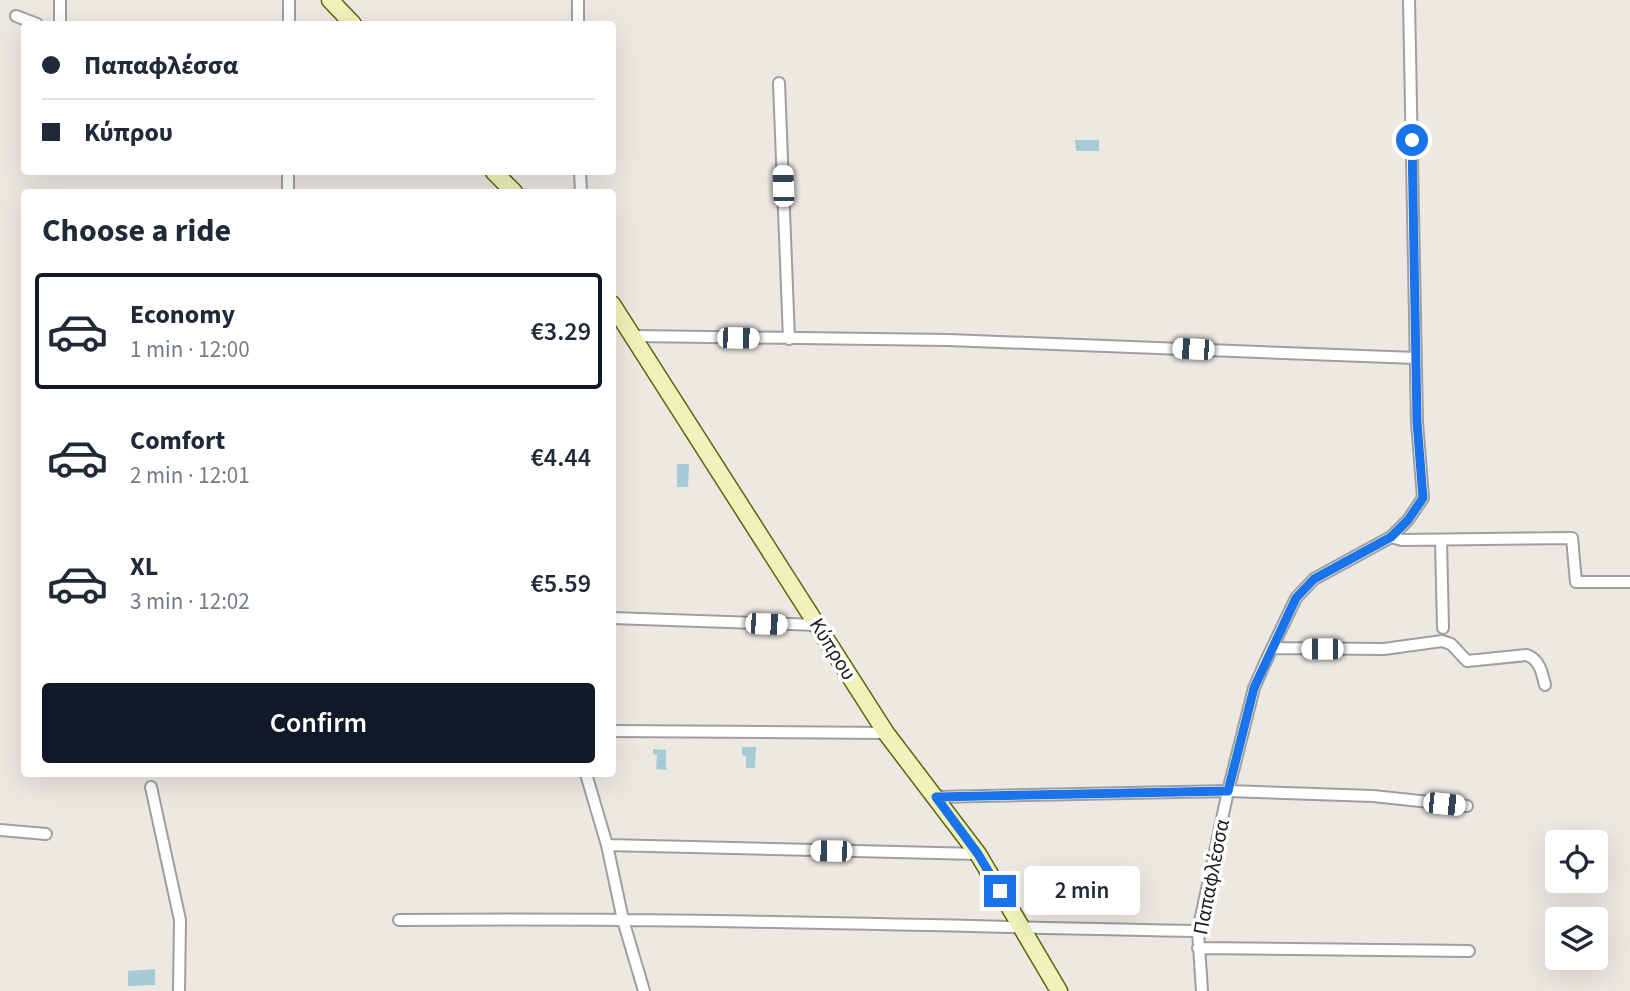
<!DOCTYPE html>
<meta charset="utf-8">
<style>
body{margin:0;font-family:"Source Sans 3",sans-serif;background:#f2f2f3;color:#1f2937;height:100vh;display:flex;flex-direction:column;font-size:26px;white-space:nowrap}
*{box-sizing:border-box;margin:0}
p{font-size:23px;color:#747a83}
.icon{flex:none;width:38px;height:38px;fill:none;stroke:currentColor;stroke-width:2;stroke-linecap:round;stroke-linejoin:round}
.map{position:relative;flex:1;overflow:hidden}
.side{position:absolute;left:21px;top:189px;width:595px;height:588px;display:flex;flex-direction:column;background:#fff;border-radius:7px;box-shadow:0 7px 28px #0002}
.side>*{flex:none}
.banner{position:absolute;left:21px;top:21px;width:595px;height:154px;border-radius:7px;box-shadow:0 7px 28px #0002;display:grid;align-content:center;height:154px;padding:0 21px;background:#fff}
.controls{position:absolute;left:1545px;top:830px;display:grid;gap:14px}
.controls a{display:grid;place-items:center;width:63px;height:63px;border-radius:7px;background:#fff;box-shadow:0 7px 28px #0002;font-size:35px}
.end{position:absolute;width:32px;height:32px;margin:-16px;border:9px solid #1a73e8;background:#fff;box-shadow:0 0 0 4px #fff}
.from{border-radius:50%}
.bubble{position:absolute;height:49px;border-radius:7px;background:#fff;box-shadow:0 7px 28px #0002;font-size:23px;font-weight:600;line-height:49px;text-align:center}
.car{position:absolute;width:21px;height:42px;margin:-21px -10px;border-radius:9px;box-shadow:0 0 5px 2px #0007;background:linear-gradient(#fff 24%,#345 0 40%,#fff 0 76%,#345 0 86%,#fff 0)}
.banner b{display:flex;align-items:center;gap:24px;height:66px;font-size:26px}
.banner b+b{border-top:2px solid #e0e1e3}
.banner i{width:18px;height:18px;background:#1f2937}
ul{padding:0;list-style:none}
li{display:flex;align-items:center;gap:21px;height:116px;margin:0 14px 10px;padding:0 7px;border:4px solid transparent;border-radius:7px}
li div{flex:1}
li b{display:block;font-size:26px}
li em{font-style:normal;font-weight:600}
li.current{border-color:#111827}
li>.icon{width:63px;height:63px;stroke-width:1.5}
h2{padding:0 21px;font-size:32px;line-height:84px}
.action{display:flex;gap:14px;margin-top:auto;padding:14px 21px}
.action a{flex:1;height:80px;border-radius:7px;background:#111827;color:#fff;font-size:28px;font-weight:600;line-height:80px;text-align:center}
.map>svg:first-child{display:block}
.water{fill:#a6cbd6}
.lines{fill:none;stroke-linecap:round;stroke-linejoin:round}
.street-casing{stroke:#9f9f9f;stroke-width:14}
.secondary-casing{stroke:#5d660f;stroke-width:19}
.street{stroke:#fff;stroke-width:10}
.secondary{stroke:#f0f2ba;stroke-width:16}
.route{stroke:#1a73e8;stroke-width:9}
.labels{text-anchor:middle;stroke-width:7;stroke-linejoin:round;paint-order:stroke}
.street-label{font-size:21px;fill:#1b1b1b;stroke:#fff}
</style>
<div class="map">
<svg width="1630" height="991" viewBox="0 0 1630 991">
<rect width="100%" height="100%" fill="#ece8e2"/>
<path class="water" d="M1075 140H1099V151H1076Z
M677 464H689L688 487H677Z
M742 747H756L755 768H746V756L742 755Z
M653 749 666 750V770L656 769 657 755 653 754Z
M155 969V985L128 986V971Z"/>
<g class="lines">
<defs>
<path id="street" d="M60 0V24
M578 0V24
M16 16 37 24
M289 24V0
M779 83 789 339
M580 172 581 192
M288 192V172
M635 336 948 340 1416 358
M1391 537 1402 540 1572 538 1576 582H1630
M1441 540 1443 628
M612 618 818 625
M1272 648 1384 649 1442 641 1451 644 1467 661 1527 655C1540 660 1542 673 1545 685
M612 731 886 733
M586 774 607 845 623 920 644 991
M151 787 180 920 179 991
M936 797 1228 791 1373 796 1467 806
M0 830 46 834
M607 845 978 854
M399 920C666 917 932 926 1198 931
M1198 948 1469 951
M1202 991 1198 931 1228 791 1254 688 1265 663 1296 598 1314 579 1391 537 1408 520 1423 498 1417 422 1409 0"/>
<path id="secondary" d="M330 0 353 24
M494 172 514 192
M612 304 886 733 978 854 1059 991"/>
</defs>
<use href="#street" class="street-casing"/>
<use href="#secondary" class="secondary-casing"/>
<use href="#street" class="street"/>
<use href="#secondary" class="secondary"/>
</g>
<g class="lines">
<path class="route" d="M1000 891 978 854 936 797 1228 791 1254 688 1296 598 1314 579 1391 537 1408 520 1423 498 1417 422 1412 140"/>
</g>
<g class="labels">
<g class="street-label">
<text transform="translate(833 649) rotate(58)" y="7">Κύπρου</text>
<text transform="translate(1211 877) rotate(-79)" y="7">Παπαφλέσσα</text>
</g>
</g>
</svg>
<div class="controls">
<a><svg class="icon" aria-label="locate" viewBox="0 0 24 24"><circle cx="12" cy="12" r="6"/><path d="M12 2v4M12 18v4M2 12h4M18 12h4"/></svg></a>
<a><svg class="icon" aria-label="layers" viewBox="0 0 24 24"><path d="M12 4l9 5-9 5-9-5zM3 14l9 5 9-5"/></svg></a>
</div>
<i class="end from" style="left:1412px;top:140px"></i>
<i class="end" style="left:1000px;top:891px"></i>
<div class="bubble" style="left:1024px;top:866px;width:116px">2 min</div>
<i class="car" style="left:783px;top:186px;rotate:358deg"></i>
<i class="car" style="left:738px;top:338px;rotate:91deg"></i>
<i class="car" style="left:1193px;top:349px;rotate:273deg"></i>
<i class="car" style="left:766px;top:624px;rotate:92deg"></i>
<i class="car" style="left:1322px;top:649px;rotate:270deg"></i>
<i class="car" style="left:1444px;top:804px;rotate:96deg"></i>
<i class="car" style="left:831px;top:851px;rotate:271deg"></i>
<div class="banner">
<b><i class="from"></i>Παπαφλέσσα</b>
<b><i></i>Κύπρου</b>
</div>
<section class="side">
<h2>Choose a ride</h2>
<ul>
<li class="current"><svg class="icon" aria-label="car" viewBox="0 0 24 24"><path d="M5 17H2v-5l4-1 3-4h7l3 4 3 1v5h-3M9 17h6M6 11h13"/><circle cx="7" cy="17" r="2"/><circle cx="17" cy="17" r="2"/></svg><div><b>Economy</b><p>1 min · 12:00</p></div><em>€3.29</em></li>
<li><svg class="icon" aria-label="car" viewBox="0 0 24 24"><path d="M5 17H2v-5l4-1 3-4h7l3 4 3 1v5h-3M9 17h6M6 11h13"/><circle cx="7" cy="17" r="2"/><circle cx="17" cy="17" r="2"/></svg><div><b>Comfort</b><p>2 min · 12:01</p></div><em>€4.44</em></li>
<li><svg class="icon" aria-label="car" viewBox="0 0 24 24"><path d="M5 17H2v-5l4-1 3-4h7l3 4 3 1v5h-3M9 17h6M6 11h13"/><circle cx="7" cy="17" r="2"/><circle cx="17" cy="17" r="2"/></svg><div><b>XL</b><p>3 min · 12:02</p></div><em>€5.59</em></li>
</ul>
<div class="action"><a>Confirm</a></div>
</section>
</div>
